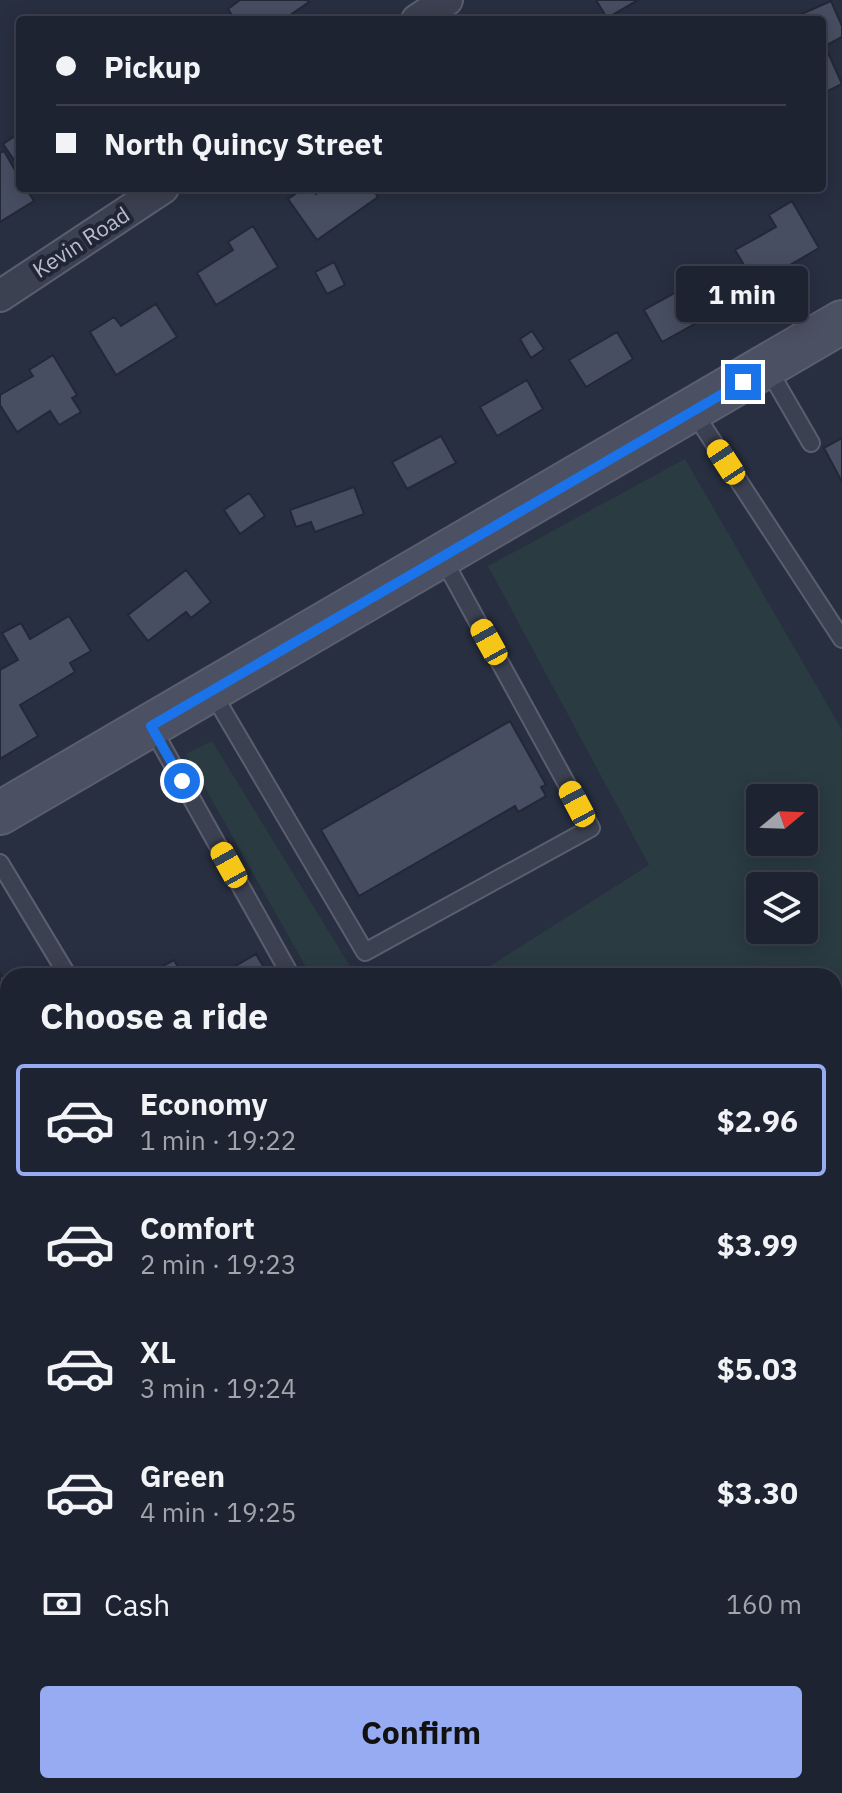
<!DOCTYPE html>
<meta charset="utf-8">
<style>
body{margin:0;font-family:"IBM Plex Sans",sans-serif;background:#2b2f3d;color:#f1f3f6;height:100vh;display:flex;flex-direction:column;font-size:30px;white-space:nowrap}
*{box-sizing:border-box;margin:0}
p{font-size:26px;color:#a1a4ab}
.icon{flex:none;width:44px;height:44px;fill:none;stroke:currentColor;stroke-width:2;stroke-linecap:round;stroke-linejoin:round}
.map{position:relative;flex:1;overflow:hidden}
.side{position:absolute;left:0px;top:968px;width:842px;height:826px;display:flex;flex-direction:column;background:#1e2331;border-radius:24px 24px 0 0;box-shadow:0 4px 20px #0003,0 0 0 2px #3c404d}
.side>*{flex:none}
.hud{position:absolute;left:16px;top:16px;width:810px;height:176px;border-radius:8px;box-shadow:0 4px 20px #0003,0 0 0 2px #3c404d;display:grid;align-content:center;height:176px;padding:0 40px;background:#1e2331}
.needle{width:52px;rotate:71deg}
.buttons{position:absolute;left:746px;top:784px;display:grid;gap:16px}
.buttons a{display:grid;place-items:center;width:72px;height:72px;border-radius:8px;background:#1e2331;box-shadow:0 4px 20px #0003,0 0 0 2px #3c404d;font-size:40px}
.end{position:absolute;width:36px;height:36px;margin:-18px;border:10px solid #1a73e8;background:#fff;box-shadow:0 0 0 4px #fff}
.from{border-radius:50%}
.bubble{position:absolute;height:56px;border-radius:8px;background:#1e2331;box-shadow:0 4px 20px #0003,0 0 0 2px #3c404d;font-size:26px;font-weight:800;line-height:56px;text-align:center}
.car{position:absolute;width:24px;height:48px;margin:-24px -12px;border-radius:10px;box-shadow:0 0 6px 2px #0007;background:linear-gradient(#f5c518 24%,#345 0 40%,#f5c518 0 76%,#345 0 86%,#f5c518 0)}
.hud b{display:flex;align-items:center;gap:28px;height:76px;font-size:30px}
.hud b+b{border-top:2px solid #3c404d}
.hud i{width:20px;height:20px;background:#f1f3f6}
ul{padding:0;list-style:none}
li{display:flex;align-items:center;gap:24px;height:112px;margin:0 16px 12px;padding:0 24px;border:4px solid transparent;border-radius:8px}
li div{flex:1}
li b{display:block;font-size:30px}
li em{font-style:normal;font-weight:800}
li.current{border-color:#97abf2}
li>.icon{width:72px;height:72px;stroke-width:1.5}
h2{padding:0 40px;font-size:36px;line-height:96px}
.pay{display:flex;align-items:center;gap:20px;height:88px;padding:0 40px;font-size:30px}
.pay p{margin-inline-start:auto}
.action{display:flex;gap:16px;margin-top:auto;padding:16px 40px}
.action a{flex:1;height:92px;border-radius:8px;background:#97abf2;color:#111;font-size:32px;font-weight:800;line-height:92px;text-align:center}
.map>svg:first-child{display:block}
.green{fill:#2a3b42;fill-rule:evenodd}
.building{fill:#484e62;stroke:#232838;stroke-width:2}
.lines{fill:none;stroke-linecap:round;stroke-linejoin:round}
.service-casing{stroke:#5a5f6e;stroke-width:20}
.minor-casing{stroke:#5a5f6e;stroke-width:34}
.secondary-casing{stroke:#5a5f6e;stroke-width:46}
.service{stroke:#3c4151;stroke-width:16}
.minor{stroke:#3c4151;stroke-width:30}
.secondary{stroke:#4b5063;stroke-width:42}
.route{stroke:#1a73e8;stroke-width:10}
.labels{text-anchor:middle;stroke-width:8;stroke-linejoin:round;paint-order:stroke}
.street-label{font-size:22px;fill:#b9bdcb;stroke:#212636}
</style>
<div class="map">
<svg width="842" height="1793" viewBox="0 0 842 1793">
<rect width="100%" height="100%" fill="#282f41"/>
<path class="green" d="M685 459 842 730V1341L834 1334V976H474L649 865 488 566ZM760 798H804V842H760ZM760 886H804V930H760Z
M212 741 356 976H311L186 754Z"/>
<path class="building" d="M240 0H307L309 2 283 20H235L228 9Z
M596 0H638L607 18Z
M831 1 842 26V37L825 46 842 84 822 94V20H788Z
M15 136 20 144 19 167 3 144Z
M4 151 16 172 20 170V188H30L27 190 34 201 0 222V153Z
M304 188H312L316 194 324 188H371L378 197 317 240 288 199Z
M792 201 819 248 756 285 735 250 776 227 769 215Z
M253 226 278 267 216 305 197 273 233 250 228 242Z
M334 262 345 285 327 294 315 272Z
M709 274 727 306 662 342 644 310Z
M156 304 177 337 116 375 90 332 114 317 121 326Z
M532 331 544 349 531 358 520 339Z
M617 332 633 359 586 387 569 360Z
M53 355 77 395 72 398 81 412 59 425 50 411 17 432 0 405V395L33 376 29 370Z
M527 380 543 409 497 436 480 407Z
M441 436 456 463 407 489 392 462Z
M842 438V482L824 448Z
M354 487 364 514 315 532 311 522 296 527 290 510Z
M249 493 265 516 240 534 224 510Z
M186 570 211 602 191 618 186 612 148 641 128 615Z
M69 616 91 651 70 663 75 672 20 705 38 736 0 759V670L18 660 2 633 21 623 30 639Z
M510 721 546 785 541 787 546 796 518 812 515 806 359 896 321 830Z
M256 954 269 976H218Z
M174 960 183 976H144Z
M0 973 8 986V993L4 995 8 1001V1183L1 1187Z
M842 1406V1502L834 1496V1411L837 1413Z
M842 1742V1793H759L771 1786H834V1747Z
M132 1786 138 1793H56L59 1791 56 1787Z
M345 1786H413L418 1793H351Z"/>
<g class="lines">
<defs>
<path id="service" d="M767 367 811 443
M693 411 842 639
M212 692 365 952 591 828 442 557
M151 726 291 976
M0 863 68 976
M0 1239 8 1234
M0 1292 8 1305"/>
<path id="minor" d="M417 20 447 0
M0 296 163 188
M834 1687 842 1684
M656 1793 668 1786"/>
<path id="secondary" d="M0 813 842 322"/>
</defs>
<use href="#service" class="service-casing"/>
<use href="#minor" class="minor-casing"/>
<use href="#secondary" class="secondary-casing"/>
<use href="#service" class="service"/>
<use href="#minor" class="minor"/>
<use href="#secondary" class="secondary"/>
</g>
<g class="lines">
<path class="route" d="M182 781 151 726 743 382"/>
</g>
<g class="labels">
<g class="street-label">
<text transform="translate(81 242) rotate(-33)" y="8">Kevin Road</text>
</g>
</g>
</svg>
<div class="buttons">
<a><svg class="needle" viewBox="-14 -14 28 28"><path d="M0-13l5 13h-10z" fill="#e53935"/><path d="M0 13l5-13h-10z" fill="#a1a4ab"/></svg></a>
<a><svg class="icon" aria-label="layers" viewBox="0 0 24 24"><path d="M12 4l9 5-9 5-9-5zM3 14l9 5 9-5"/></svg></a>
</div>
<i class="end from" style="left:182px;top:781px"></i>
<i class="end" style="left:743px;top:382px"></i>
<div class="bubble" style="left:676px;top:266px;width:132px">1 min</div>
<i class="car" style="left:726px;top:462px;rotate:327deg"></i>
<i class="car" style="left:489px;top:642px;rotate:331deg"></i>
<i class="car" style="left:577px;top:804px;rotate:332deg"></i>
<i class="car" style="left:229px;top:865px;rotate:331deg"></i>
<div class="hud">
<b><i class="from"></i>Pickup</b>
<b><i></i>North Quincy Street</b>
</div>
<section class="side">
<h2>Choose a ride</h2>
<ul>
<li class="current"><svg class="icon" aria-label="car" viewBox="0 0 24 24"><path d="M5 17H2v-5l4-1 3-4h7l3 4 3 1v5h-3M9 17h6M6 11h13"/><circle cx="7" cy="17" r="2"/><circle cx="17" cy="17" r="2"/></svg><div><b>Economy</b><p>1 min · 19:22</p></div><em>$2.96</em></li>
<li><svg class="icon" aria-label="car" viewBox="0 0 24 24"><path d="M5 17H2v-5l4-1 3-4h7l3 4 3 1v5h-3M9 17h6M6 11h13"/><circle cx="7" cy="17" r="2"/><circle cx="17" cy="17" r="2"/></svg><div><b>Comfort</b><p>2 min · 19:23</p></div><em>$3.99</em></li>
<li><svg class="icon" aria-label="car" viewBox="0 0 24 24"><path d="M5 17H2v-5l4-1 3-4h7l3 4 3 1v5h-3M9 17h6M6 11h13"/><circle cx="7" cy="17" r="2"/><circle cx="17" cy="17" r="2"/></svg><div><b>XL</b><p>3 min · 19:24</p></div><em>$5.03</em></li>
<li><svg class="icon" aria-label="car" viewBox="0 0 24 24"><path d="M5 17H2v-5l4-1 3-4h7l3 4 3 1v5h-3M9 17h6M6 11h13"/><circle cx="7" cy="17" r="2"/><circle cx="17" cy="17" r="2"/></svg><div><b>Green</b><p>4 min · 19:25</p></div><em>$3.30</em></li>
</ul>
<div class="pay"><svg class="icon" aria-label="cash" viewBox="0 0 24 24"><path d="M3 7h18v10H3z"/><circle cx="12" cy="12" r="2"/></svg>Cash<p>160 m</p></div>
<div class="action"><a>Confirm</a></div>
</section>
</div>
